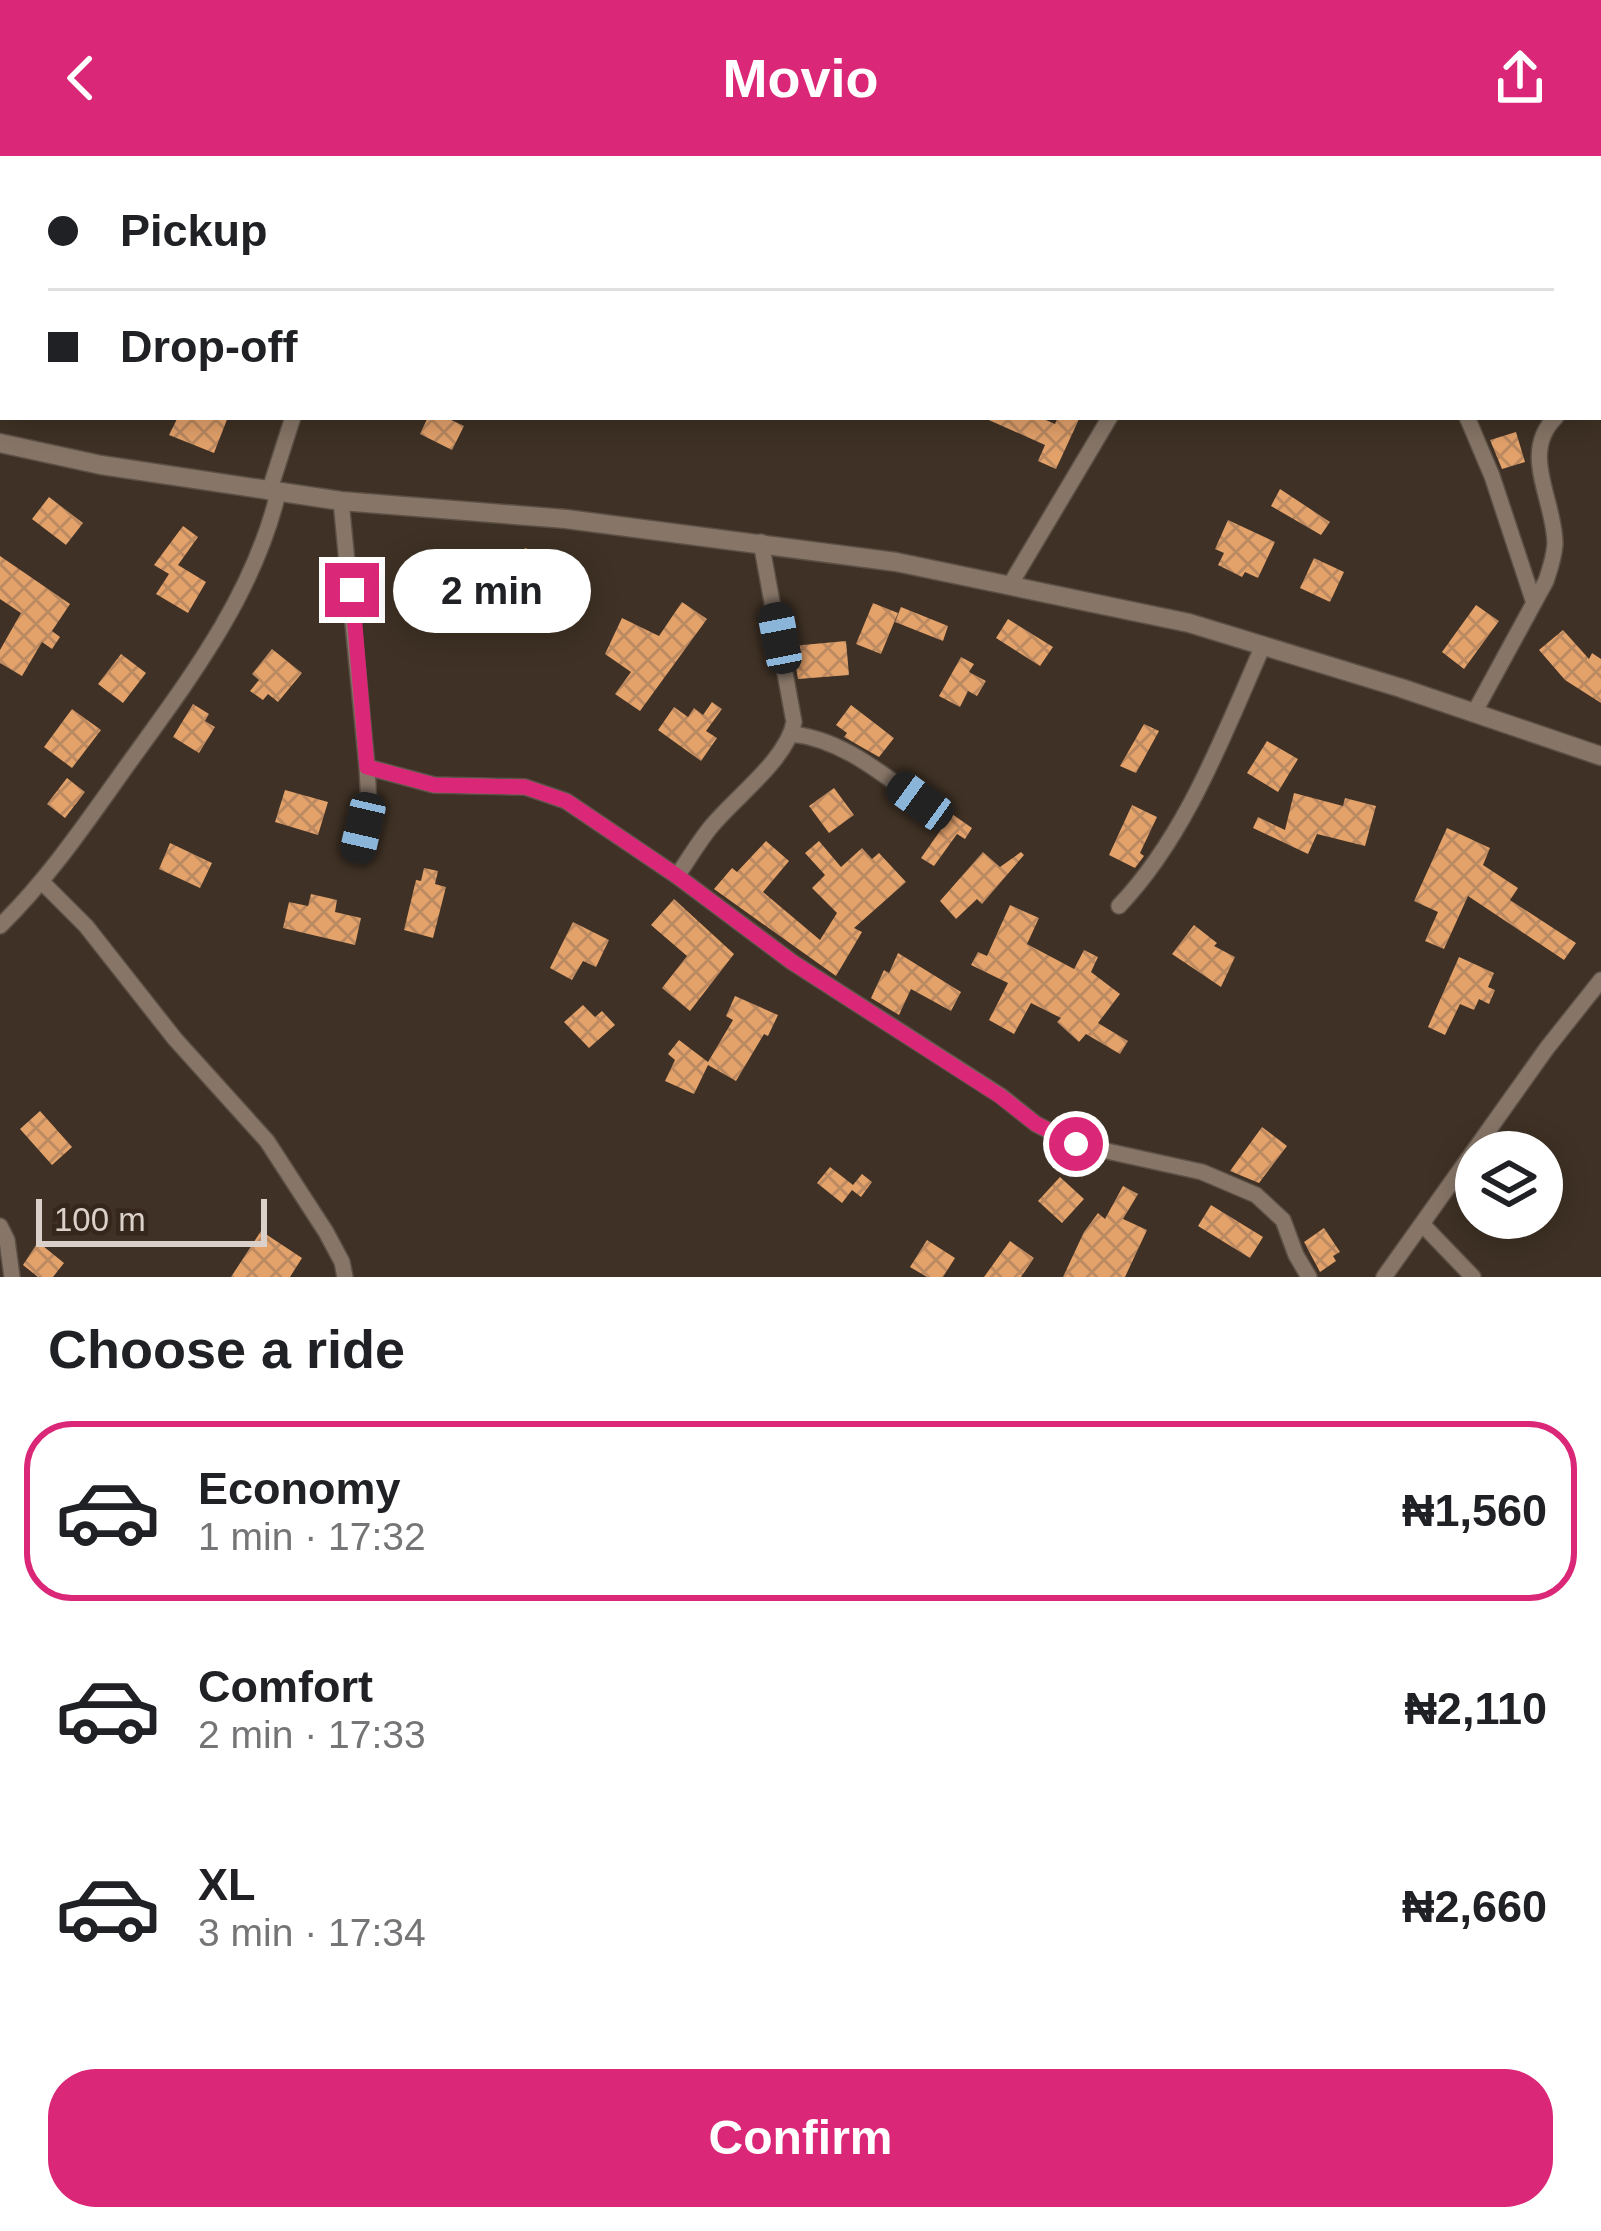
<!DOCTYPE html>
<meta charset="utf-8">
<style>
body{margin:0;font-family:Helvetica,sans-serif;background:#f2f2f2;color:#202124;height:100vh;display:flex;flex-direction:column;font-size:45px;white-space:nowrap}
*{box-sizing:border-box;margin:0}
p{font-size:39px;color:#757577}
.icon{flex:none;width:66px;height:66px;fill:none;stroke:currentColor;stroke-width:2;stroke-linecap:round;stroke-linejoin:round}
.map{position:relative;height:1121px;overflow:hidden}
.sheet{display:flex;flex-direction:column;background:#fff;flex:1}
.sheet>*{flex:none}
.banner{position:absolute;left:0px;top:0px;width:1602px;height:264px;box-shadow:0 6px 30px #0003;display:grid;align-content:center;height:264px;padding:0 48px;background:#fff}
.fabs{position:absolute;left:1455px;top:975px;display:grid;gap:24px}
.fabs a{display:grid;place-items:center;width:108px;height:108px;border-radius:50%;background:#fff;box-shadow:0 6px 30px #0003;font-size:60px}
.scale{position:absolute;left:36px;bottom:30px;width:231px;box-sizing:border-box;padding-left:12px;border:6px solid #dbd1ca;border-top:0;font-size:33px;line-height:42px;white-space:nowrap;color:#dbd1ca;-webkit-text-stroke:9px #35271b;paint-order:stroke}
.end{position:absolute;width:54px;height:54px;margin:-27px;border:15px solid #db2777;background:#fff;box-shadow:0 0 0 6px #fff}
.from{border-radius:50%}
.bubble{position:absolute;height:84px;border-radius:42px;background:#fff;box-shadow:0 6px 30px #0003;font-size:39px;font-weight:800;line-height:84px;text-align:center}
.car{position:absolute;width:36px;height:72px;margin:-36px -18px;border-radius:15px;box-shadow:0 0 9px 3px #0007;background:linear-gradient(#222 24%,#8ab4d8 0 40%,#222 0 76%,#8ab4d8 0 86%,#222 0)}
.banner b{display:flex;align-items:center;gap:42px;height:114px;font-size:45px}
.banner b+b{border-top:3px solid #e0e0e0}
.banner i{width:30px;height:30px;background:#202124}
ul{padding:0;list-style:none}
li{display:flex;align-items:center;gap:36px;height:180px;margin:0 24px 18px;padding:0 24px;border:6px solid transparent;border-radius:48px}
li div{flex:1}
li b{display:block;font-size:45px}
li em{font-style:normal;font-weight:800}
li.active{border-color:#db2777}
li>.icon{width:108px;height:108px;stroke-width:1.5}
h2{padding:0 48px;font-size:54px;line-height:144px}
.primary-button{display:flex;gap:24px;margin-top:auto;padding:24px 48px}
.primary-button a{flex:1;height:138px;border-radius:48px;background:#db2777;color:#fff;font-size:48px;font-weight:800;line-height:138px;text-align:center}
header{display:flex;justify-content:space-between;align-items:center;height:156px;padding:0 48px;background:#db2777;color:#fff;font-size:54px;font-weight:800}
.map>svg:first-child{display:block}
.building{fill:url(#building-cross-hatch)}
.lines{fill:none;stroke-linecap:round;stroke-linejoin:round}
.minor-casing{stroke:#5c5046;stroke-width:18}
.tertiary-casing{stroke:#5c5046;stroke-width:21}
.minor{stroke:#877668;stroke-width:15}
.tertiary{stroke:#877668;stroke-width:18}
.route{stroke:#db2777;stroke-width:15}
</style>
<header><svg class="icon" aria-label="back" viewBox="0 0 24 24"><path d="M15 5l-7 7 7 7"/></svg>Movio<svg class="icon" aria-label="share" viewBox="0 0 24 24"><path d="M12 15V3M7 8l5-5 5 5M5 13v7h14v-7"/></svg></header>
<div class="map">
<svg width="1601" height="1121" viewBox="0 0 1601 1121">
<defs>
<pattern id="building-cross-hatch" width="8" height="8" patternUnits="userSpaceOnUse" patternTransform="scale(3)"><rect width="8" height="8" fill="#e4a26b"/><path d="M0 0l8 8M0 8l8-8" fill="none" stroke="#bc8960"/></pattern>
</defs>
<rect width="100%" height="100%" fill="#3f3125"/>
<path class="building" d="M178 261H228L214 297 169 279Z
M428 261H445L464 270 452 294 420 278Z
M982 261H1039L1055 268 1058 261H1080L1056 313 1038 305 1045 289Z
M1516 276 1525 306 1502 313 1490 284Z
M1280 333 1330 366 1321 379 1271 350Z
M49 341 83 367 66 389 32 363Z
M1228 364 1275 386 1258 422 1245 416 1242 421 1218 409 1224 397 1215 393Z
M183 370 198 381 178 409 206 426 188 457 156 438 169 418 154 409Z
M525 392 536 396 522 435 544 445 537 461 515 452 512 462 501 458 505 447 490 440 497 424 511 430Z
M0 400 70 448 52 475 60 481 52 493 42 486 22 520 0 507V494L21 457 0 443Z
M1314 402 1344 416 1330 446 1300 432Z
M682 446 707 463 640 555 615 538 631 516 605 498 622 462 659 480Z
M873 447 898 457 881 498 856 488Z
M1476 449 1499 465 1464 513 1442 496Z
M901 451 948 470 943 485 895 466Z
M1008 463 1053 491 1040 510 996 482Z
M1563 474 1589 503 1592 497 1601 503V547L1565 524 1539 494Z
M846 485 849 519 798 523 792 490Z
M272 493 302 517 278 546 268 538 263 544 250 535 259 524 252 518Z
M121 498 146 517 123 547 98 528Z
M961 501 974 508 969 516 986 525 977 540 968 535 960 551 939 540Z
M712 546 722 553 706 575 717 582 701 605 658 574 674 551 688 561 694 552 703 559Z
M193 548 209 558 205 565 215 571 199 597 173 581Z
M851 549 894 582 879 601 844 581 847 577 836 569Z
M72 553 101 574 72 612 44 591Z
M1144 568 1159 575 1136 617 1120 610Z
M1267 585 1298 603 1278 636 1247 617Z
M67 622 85 636 65 662 47 648Z
M834 632 854 659 829 677 809 650Z
M285 634 328 646 318 679 275 666Z
M1294 637 1343 650 1345 642 1376 650 1365 690 1317 678 1308 698 1253 672 1258 661 1285 674Z
M1132 649 1157 661 1140 697 1144 700 1135 712 1109 699Z
M952 658 972 672 965 683 957 678 934 710 921 702Z
M1447 672 1490 692 1483 709 1518 732 1510 744 1576 787 1564 804 1468 740 1444 793 1425 785 1438 756 1414 745Z
M766 685 789 705 763 736 820 784 837 757 812 732 825 719 805 697 819 685 841 711 862 692 872 703 879 697 906 726 854 772 862 776 836 820 714 733 732 712 737 716Z
M170 687 212 707 200 732 159 713Z
M983 696 1000 711 1021 696 1024 699 982 748 977 743 956 763 940 745Z
M424 712 438 715 435 728 446 731 433 782 404 774 416 724 421 725Z
M311 738 337 744 335 756 361 762 355 789 283 772 289 746 308 750Z
M674 743 734 798 690 855 662 832 687 800 651 769Z
M1010 749 1039 762 1027 788 1074 813 1084 794 1098 801 1091 816 1120 838 1098 867 1128 885 1120 898 1086 878 1079 886 1057 866 1061 862 1031 847 1014 878 989 864 1008 827 971 809 978 796 987 800Z
M573 766 609 784 596 811 583 805 572 824 550 812Z
M1194 769 1217 787 1214 790 1235 801 1221 831 1172 798Z
M898 797 961 836 951 855 911 833 899 859 871 842 884 814 889 817Z
M1459 801 1494 817 1488 831 1495 834 1489 848 1479 843 1474 854 1460 848 1445 879 1428 871Z
M735 840 778 859 768 880 764 878 736 925 708 909 694 938 665 925 675 904 668 898 679 884 708 906 733 864 726 860Z
M583 849 595 861 602 855 615 869 589 892 564 866Z
M40 955 72 991 52 1009 20 973Z
M1262 971 1287 990 1259 1027 1230 1015Z
M830 1011 853 1029 862 1018 872 1026 861 1041 852 1034 842 1047 817 1027Z
M1060 1021 1084 1043 1062 1067 1038 1045Z
M1123 1030 1138 1038 1123 1063 1147 1074 1125 1121H1063L1084 1076 1098 1057 1105 1063Z
M1211 1049 1263 1081 1250 1102 1198 1070Z
M1324 1072 1340 1096 1333 1100 1336 1105 1320 1116 1304 1086Z
M261 1075 302 1102 290 1121H231Z
M927 1084 955 1102 943 1121H927L910 1111Z
M1010 1085 1034 1102 1021 1121H984Z
M38 1086 64 1107 53 1121H38L23 1109Z"/>
<g class="lines">
<defs>
<path id="minor" d="M248 0 258 3
M1408 0V3
M347 3V0
M421 3 427 0
M1475 3 1479 0
M1599 218 1601 215
M1467 261 1492 320 1534 447
M269 336 293 261
M341 345 367 611 369 649 358 696
M1010 429 1110 261
M1474 557 1546 425C1550 413 1554 402 1555 388 1555 344 1519 297 1556 261
M792 578C841 583 881 617 920 645
M367 611 434 629 525 631 566 645 677 720 792 806 1001 940 1036 968 1075 988 1202 1016 1256 1039 1283 1064 1296 1099 1309 1121
M677 720C688 704 698 687 710 672 735 641 787 604 794 566L761 386
M43 727 86 770 175 883 267 985 326 1076 342 1106 345 1121
M1119 750C1186 680 1223 580 1262 492
M0 770C49 722 86 667 126 611 188 525 253 441 278 337
M1423 1069 1473 1121
M0 1070 7 1084 12 1121
M1384 1121 1547 892 1601 824"/>
<path id="tertiary" d="M0 287 101 309 341 345 566 363 896 406 1189 467 1401 532 1601 600"/>
</defs>
<use href="#minor" class="minor-casing"/>
<use href="#tertiary" class="tertiary-casing"/>
<use href="#minor" class="minor"/>
<use href="#tertiary" class="tertiary"/>
</g>
<g class="lines">
<path class="route" d="M352 434 367 611 434 629 525 631 566 645 677 720 792 806 1000 940 1036 968 1076 988"/>
</g>
</svg>
<div class="fabs">
<a><svg class="icon" aria-label="layers" viewBox="0 0 24 24"><path d="M12 4l9 5-9 5-9-5zM3 14l9 5 9-5"/></svg></a>
</div>
<div class="scale">100 m</div>
<i class="end from" style="left:1076px;top:988px"></i>
<i class="end" style="left:352px;top:434px"></i>
<div class="bubble" style="left:393px;top:393px;width:198px">2 min</div>
<i class="car" style="left:780px;top:482px;rotate:349deg"></i>
<i class="car" style="left:920px;top:645px;rotate:306deg"></i>
<i class="car" style="left:363px;top:672px;rotate:193deg"></i>
<div class="banner">
<b><i class="from"></i>Pickup</b>
<b><i></i>Drop-off</b>
</div>
</div>
<section class="sheet">
<h2>Choose a ride</h2>
<ul>
<li class="active"><svg class="icon" aria-label="car" viewBox="0 0 24 24"><path d="M5 17H2v-5l4-1 3-4h7l3 4 3 1v5h-3M9 17h6M6 11h13"/><circle cx="7" cy="17" r="2"/><circle cx="17" cy="17" r="2"/></svg><div><b>Economy</b><p>1 min · 17:32</p></div><em>₦1,560</em></li>
<li><svg class="icon" aria-label="car" viewBox="0 0 24 24"><path d="M5 17H2v-5l4-1 3-4h7l3 4 3 1v5h-3M9 17h6M6 11h13"/><circle cx="7" cy="17" r="2"/><circle cx="17" cy="17" r="2"/></svg><div><b>Comfort</b><p>2 min · 17:33</p></div><em>₦2,110</em></li>
<li><svg class="icon" aria-label="car" viewBox="0 0 24 24"><path d="M5 17H2v-5l4-1 3-4h7l3 4 3 1v5h-3M9 17h6M6 11h13"/><circle cx="7" cy="17" r="2"/><circle cx="17" cy="17" r="2"/></svg><div><b>XL</b><p>3 min · 17:34</p></div><em>₦2,660</em></li>
</ul>
<div class="primary-button"><a>Confirm</a></div>
</section>
